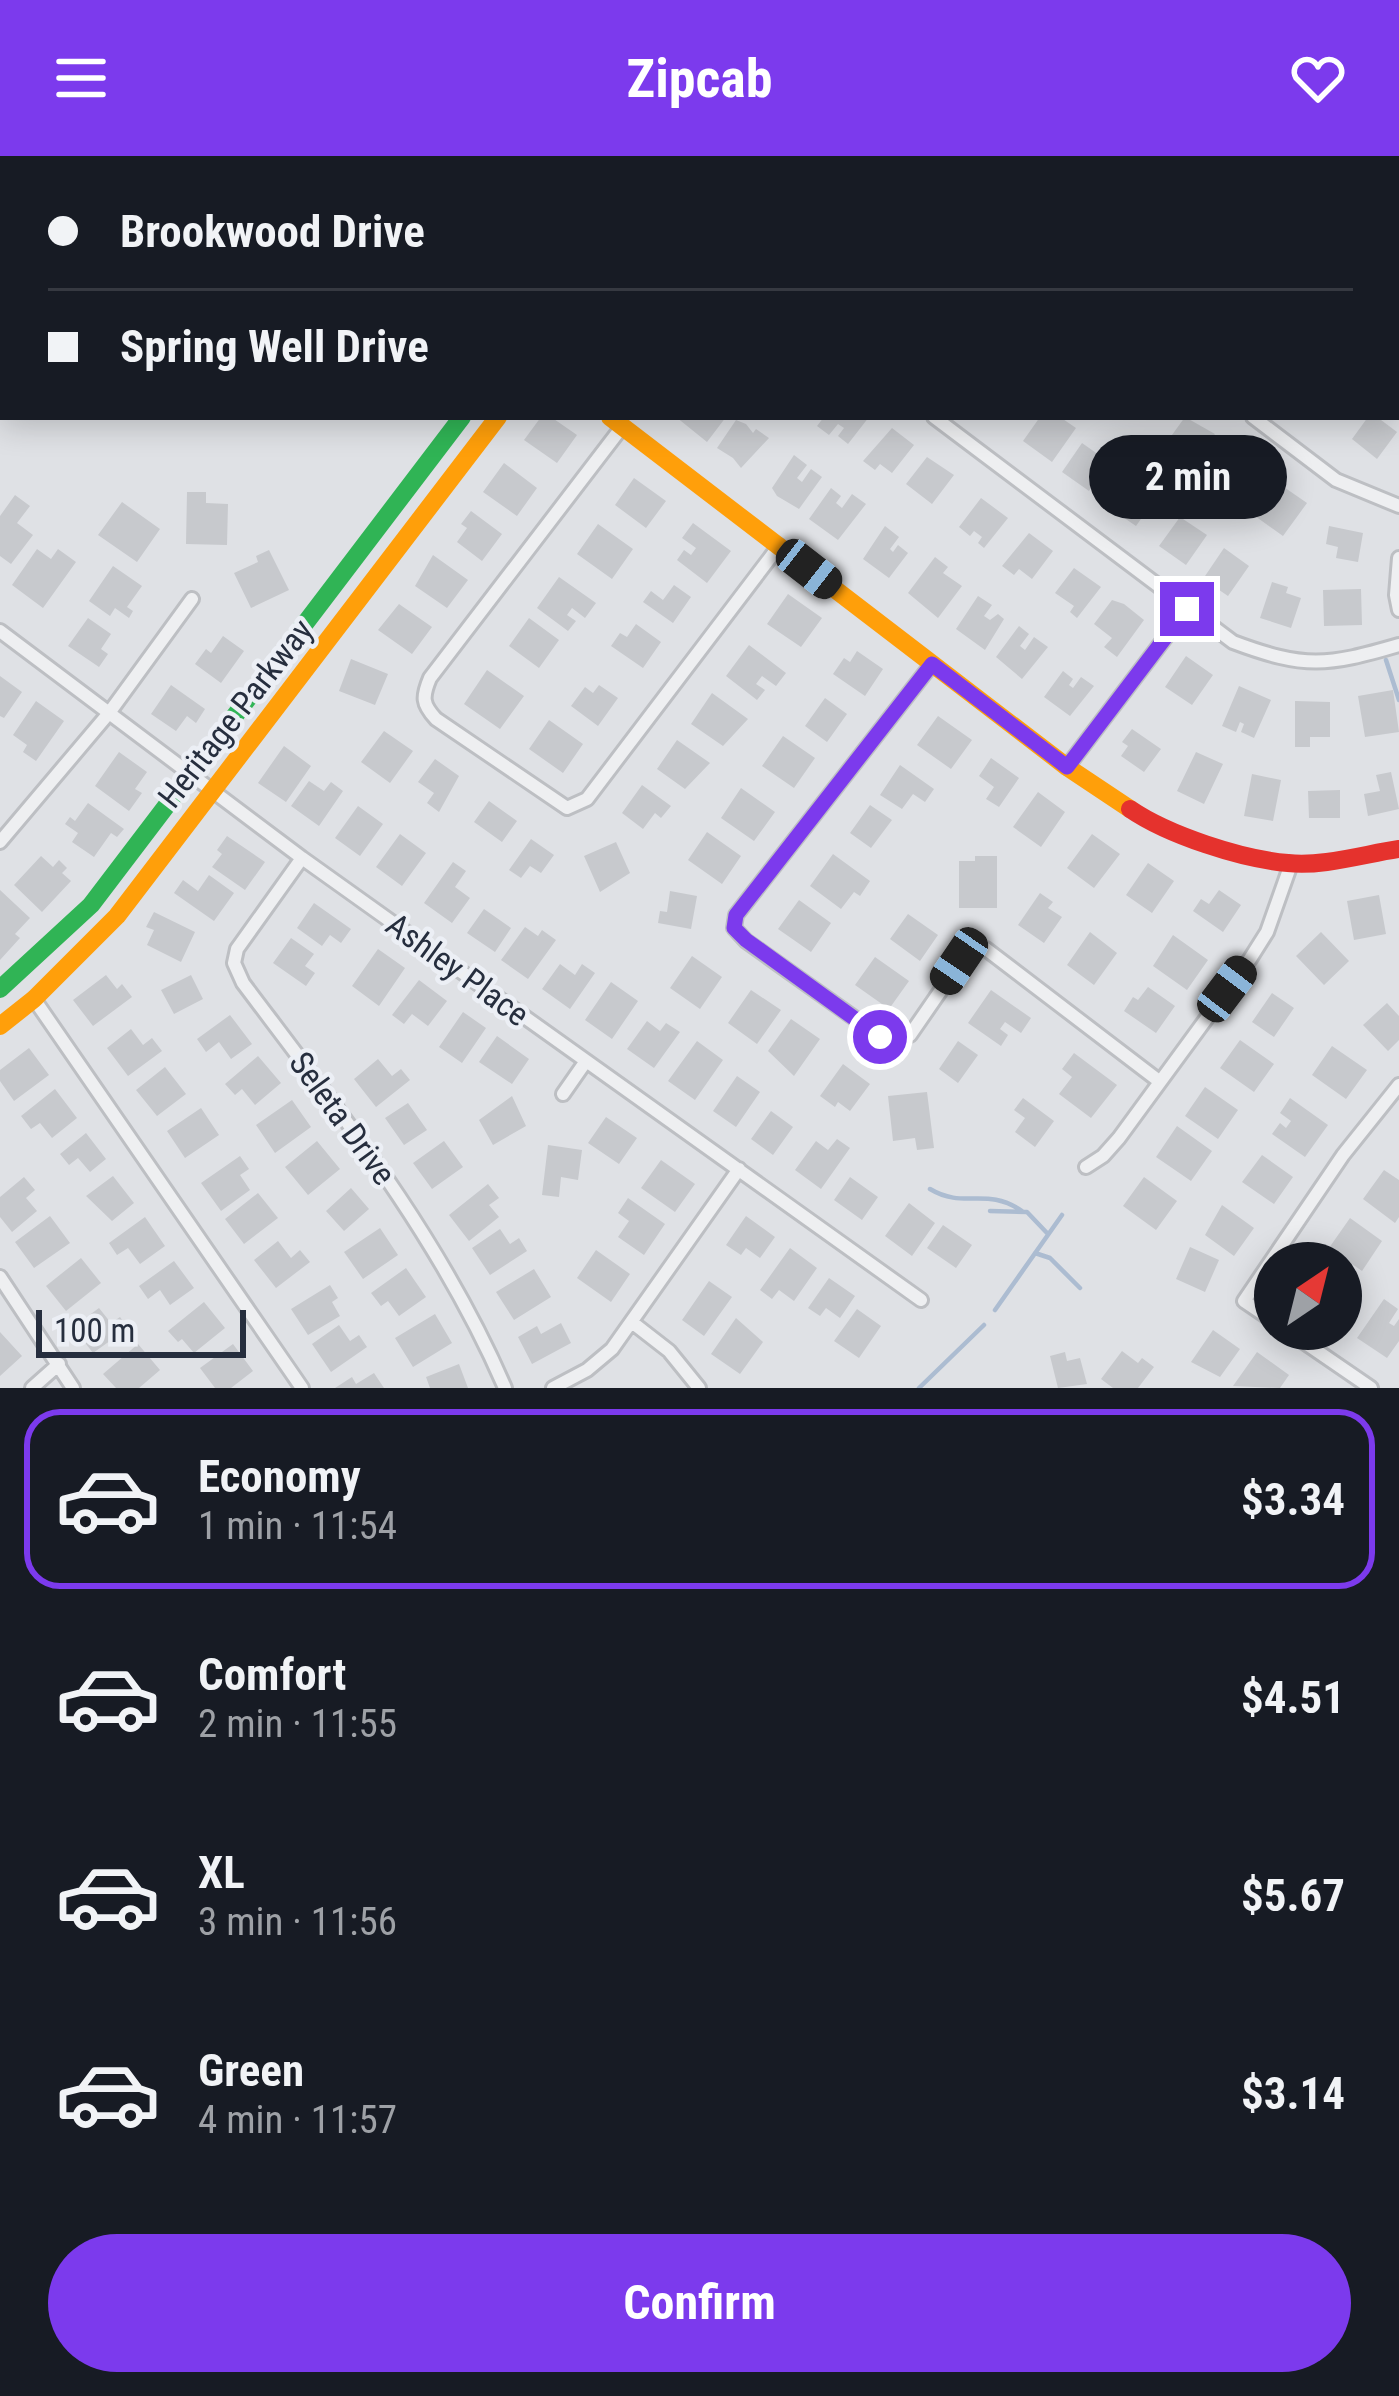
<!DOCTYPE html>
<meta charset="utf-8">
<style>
body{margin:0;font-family:"Roboto Condensed",sans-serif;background:#20242c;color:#f1f3f6;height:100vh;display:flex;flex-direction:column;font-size:45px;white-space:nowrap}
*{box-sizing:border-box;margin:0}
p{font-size:39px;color:#9ea1a6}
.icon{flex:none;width:66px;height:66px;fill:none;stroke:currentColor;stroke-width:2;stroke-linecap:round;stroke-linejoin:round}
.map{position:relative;height:1232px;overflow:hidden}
.panel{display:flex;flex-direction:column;background:#171b24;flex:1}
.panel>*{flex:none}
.banner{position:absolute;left:0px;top:0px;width:1401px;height:264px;box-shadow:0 6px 30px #0003;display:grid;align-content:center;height:264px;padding:0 48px;background:#171b24}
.needle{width:78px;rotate:35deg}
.fabs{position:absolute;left:1254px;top:1086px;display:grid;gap:24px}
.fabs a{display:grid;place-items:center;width:108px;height:108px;border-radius:50%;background:#171b24;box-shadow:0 6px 30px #0003;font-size:60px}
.scale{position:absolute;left:36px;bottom:30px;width:210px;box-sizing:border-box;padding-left:12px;border:6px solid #262e3e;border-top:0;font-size:33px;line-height:42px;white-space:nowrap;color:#262e3e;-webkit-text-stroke:9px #eceff5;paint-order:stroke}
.end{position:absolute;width:54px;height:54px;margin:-27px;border:15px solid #7c3aed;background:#fff;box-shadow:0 0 0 6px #fff}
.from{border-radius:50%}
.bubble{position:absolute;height:84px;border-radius:42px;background:#171b24;box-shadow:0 6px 30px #0003;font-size:39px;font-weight:700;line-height:84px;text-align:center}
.car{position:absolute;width:36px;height:72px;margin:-36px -18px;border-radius:15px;box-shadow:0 0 9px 3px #0007;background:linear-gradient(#222 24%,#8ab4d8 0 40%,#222 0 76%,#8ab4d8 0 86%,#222 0)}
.banner b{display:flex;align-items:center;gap:42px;height:114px;font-size:45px}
.banner b+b{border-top:3px solid #363941}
.banner i{width:30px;height:30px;background:#f1f3f6}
ul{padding:21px 0 0;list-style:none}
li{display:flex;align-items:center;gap:36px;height:180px;margin:0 24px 18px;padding:0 24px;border:6px solid transparent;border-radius:36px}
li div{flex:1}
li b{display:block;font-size:45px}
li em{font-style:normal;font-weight:700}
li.selected{border-color:#7c3aed}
li>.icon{width:108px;height:108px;stroke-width:1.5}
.button{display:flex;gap:24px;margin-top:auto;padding:24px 48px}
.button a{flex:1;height:138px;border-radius:72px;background:#7c3aed;color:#fff;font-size:48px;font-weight:700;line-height:138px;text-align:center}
header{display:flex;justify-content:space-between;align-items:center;height:156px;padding:0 48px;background:#7c3aed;color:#fff;font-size:54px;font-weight:700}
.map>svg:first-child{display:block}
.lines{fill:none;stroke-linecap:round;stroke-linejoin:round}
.stream{stroke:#acbcd1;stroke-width:4.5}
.building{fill:#c7c9cd}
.street-casing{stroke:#bdbfc3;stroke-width:18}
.street{stroke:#eeeff1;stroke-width:12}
.fast{stroke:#30b455;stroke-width:18}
.slow{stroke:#ff9f0a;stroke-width:18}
.jam{stroke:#e5322d;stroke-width:18}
.route{stroke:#7c3aed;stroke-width:15}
.labels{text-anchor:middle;stroke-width:9;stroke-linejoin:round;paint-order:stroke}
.street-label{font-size:33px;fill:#262e3e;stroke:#eceff5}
</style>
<header><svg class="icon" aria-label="menu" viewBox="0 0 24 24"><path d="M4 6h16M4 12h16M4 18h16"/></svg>Zipcab<svg class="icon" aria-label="heart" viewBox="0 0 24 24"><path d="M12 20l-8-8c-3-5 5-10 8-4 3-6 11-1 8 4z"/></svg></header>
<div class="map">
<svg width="1399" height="1232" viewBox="0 0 1399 1232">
<rect width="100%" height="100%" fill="#dfe1e5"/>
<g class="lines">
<path class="stream" d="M1386 504 1399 544
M930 1033C965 1054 985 1030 1022 1055
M990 1055 1027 1056 1047 1077
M1035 1097 1050 1102 1080 1132
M995 1154 1062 1059
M919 1232 984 1169"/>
</g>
<path class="building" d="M541 261H551L577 279 557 307 524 284Z
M676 261H726L707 286Z
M824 261H869L848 288 838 280 844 272 838 268 829 279 817 270Z
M1040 261H1060L1076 272 1052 306 1023 285Z
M1185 261 1215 278 1192 310 1164 290Z
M1368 261H1377L1397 276 1377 303 1352 283Z
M736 264 746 268 753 277 756 273 769 282 741 312 733 302 717 292Z
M892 272 914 289 892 317 880 308 875 314 863 305Z
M1082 287 1109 306 1089 335 1062 316Z
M1225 287 1254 308 1230 343 1200 322Z
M794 299 807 309 797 322 802 326 811 313 822 321 799 353 777 340 772 332Z
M927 301 954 319 932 348 906 328Z
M504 307 537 332 517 360 483 336Z
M1135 318 1160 336 1136 370 1111 353Z
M634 322 666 345 646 372 615 349Z
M1278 327 1307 347 1283 380 1255 360Z
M831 332 841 340 836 347 842 352 852 338 866 348 838 384 809 363Z
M187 336H206V347L228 348 227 389 186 388Z
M15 339 30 350 17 367 33 379 11 408 0 400V360Z
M981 342 1008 362 984 392 978 387 982 381 974 375 970 380 959 371Z
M122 346 160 373 137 406 98 379Z
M471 355 502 378 482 405 457 386 467 372 461 368Z
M1180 361 1207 379 1186 409 1159 390Z
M693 367 731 395 707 427 677 404 684 394 691 399 696 392 682 382Z
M598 368 633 393 612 423 577 398Z
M885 370 899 381 890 393 893 396 898 389 908 397 889 422 863 403Z
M1329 370 1363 377 1358 406 1336 402 1338 391 1326 388Z
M1029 377 1053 395 1032 423 1019 413 1014 419 1002 410Z
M1224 392 1249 410 1228 440 1203 423Z
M37 393 51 403 58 393 76 406 43 452 12 429Z
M269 394 289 434 251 452 234 417 258 406 256 400Z
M433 399 468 424 447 452 415 430Z
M935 401 948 411 943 417 962 430 938 462 908 437Z
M113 410 142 430 127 451 133 455 129 462 115 452 110 460 89 445Z
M1074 412 1101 431 1077 462 1070 456 1074 450 1055 437Z
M559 421 596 447 585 462 572 452 567 459 576 465 568 475 537 452Z
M1272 426 1288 431 1286 437 1301 442 1291 472 1260 462Z
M674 429 691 441 673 467 643 446 651 435 663 444Z
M1361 433 1362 469 1324 470 1323 434Z
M788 438 822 462 801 491 767 468Z
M978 440 992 449 984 460 990 464 998 458 1004 463 985 494 956 473Z
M1112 444 1124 448 1144 464 1117 501 1104 491 1112 482 1094 468Z
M399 448 432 471 412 498 378 474Z
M88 462 111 478 101 493 108 498 99 511 68 490Z
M529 462 559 484 539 512 509 490Z
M636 468 661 486 643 512 611 490 620 477 627 481Z
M1019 470 1029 478 1020 490 1025 494 1034 481 1048 491 1022 523 996 501Z
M223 480 244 495 221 527 195 508 206 493 211 497Z
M749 489 786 517 776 530 762 520 756 528 765 534 757 544 726 520Z
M857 495 883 513 865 540 833 518 844 502 850 506Z
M1186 500 1213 519 1192 549 1165 531Z
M351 503 388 518 375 549 339 535Z
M487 514 524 540 500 573 464 548Z
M1063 515 1073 523 1069 529 1073 532 1081 521 1094 530 1070 560 1044 541Z
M0 520 22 536 4 562 0 560Z
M171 529 205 553 196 567 187 560 176 575 151 558Z
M599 529 618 542 598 570 571 550 585 531 593 537Z
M1239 530 1271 544 1254 582 1241 576 1244 568 1240 566 1236 576 1222 570Z
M1393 534 1399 576 1365 581 1358 540Z
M712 537 748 563 723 590 691 568Z
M825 542 847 558 827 586 805 570Z
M36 545 64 565 36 605 23 596 27 589 13 579Z
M1295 545 1330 546V581H1310V591H1295Z
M938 560 972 584 951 613 917 589Z
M549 564 583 588 563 617 529 593Z
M1132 573 1161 593 1144 616 1121 600 1128 590 1122 586Z
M384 575 413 595 390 627 361 606Z
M783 580 815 602 794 632 762 610Z
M677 584 710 607 685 633 657 613Z
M284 590 311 610 286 646 258 627Z
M119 596 147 616 135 633 142 637 129 655 95 630Z
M1196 596 1223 608 1204 648 1177 635Z
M991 602 1019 622 999 651 986 643 994 631 979 620Z
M435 603 459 620 439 656 427 647 434 637 418 626Z
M900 609 934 633 925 646 913 638 902 653 880 639Z
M1391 616 1399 653 1368 660 1364 638 1380 635 1376 619Z
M1252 618 1281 624 1273 665 1244 660Z
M309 625 324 635 331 626 343 635 319 670 291 650Z
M642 629 671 650 661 662 655 657 643 673 622 657Z
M741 632 775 656 754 685 721 662Z
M1340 634V662H1309L1308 635Z
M1038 636 1065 656 1041 691 1013 671Z
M489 645 517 665 502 686 474 666Z
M88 647 124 673 117 681 111 677 94 701 72 686 78 677 65 668 70 661 75 665Z
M870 649 892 664 871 692 850 677Z
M358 650 383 668 360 700 335 682Z
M707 676 741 700 722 728 688 704Z
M400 678 426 697 402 730 376 711Z
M1092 678 1120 698 1094 732 1067 712Z
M227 680 265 706 245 734 212 711 222 698 217 694Z
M531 683 554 699 541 717 530 710 521 722 509 714Z
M616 686 630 717 600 736 584 700Z
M833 698 870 725 860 740 854 736 841 753 810 730Z
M41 700 53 711 59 704 67 712 62 717 71 725 42 756 14 729Z
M975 700H997V752H959V705H975Z
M453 706 466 715 455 731 470 742 452 767 424 747Z
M1148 707 1174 725 1152 757 1126 739Z
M209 719 234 737 214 765 174 737 183 724 198 735Z
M0 734 30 762 15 778 20 782 0 804Z
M1219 734 1241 749 1223 776 1193 755 1201 743 1209 748Z
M670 735 697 740 691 773 658 767 660 755 667 756Z
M1040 737 1053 746 1048 752 1062 761 1044 787 1018 769Z
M1379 739 1386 778 1354 784 1347 745Z
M799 744 831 767 811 796 778 773Z
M314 747 351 773 341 787 330 779 322 790 297 772Z
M484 753 511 772 495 796 467 777Z
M154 756 195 776 181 806 147 789 154 774 146 771Z
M908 758 938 779 920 805 890 783Z
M525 771 538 780 542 774 556 784 528 823 501 804Z
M1090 776 1117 797 1094 829 1067 809Z
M1321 776 1349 805 1324 829 1296 800Z
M1173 779 1208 804 1187 834 1153 810Z
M291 782 314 798 305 810 315 817 306 830 273 807Z
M378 793 405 812 379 850 352 830Z
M692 800 722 821 700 853 670 832Z
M875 801 909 825 889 853 855 829Z
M560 808 575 819 582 808 595 817 570 853 542 833Z
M106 819 117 833 122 828 132 841 93 870 73 844Z
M191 819 203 843 174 858 161 834Z
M419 824 447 845 428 870 412 858 404 868 392 859Z
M611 826 638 845 612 883 585 864Z
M1148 831 1175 850 1156 877 1124 855 1133 841 1138 844Z
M751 834 781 854 757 888 728 867Z
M991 834 1031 862 1021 877 1005 866 1000 873 1008 879 1001 890 968 867Z
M1272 837 1294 852 1274 881 1252 866Z
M1387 847 1399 860V884L1388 895 1363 869Z
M463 856 486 872 462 907 439 891Z
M230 859 252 888 231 903 219 886 206 896 197 883Z
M791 863 820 883 794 920 768 895Z
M647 865 660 875 666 867 680 876 654 912 627 893Z
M131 873 143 889 152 882 162 895 128 920 107 892Z
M497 880 529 903 512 928 479 906Z
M1240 884 1274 908 1254 936 1220 912Z
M697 885 723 904 695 944 668 925Z
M958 885 978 899 958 927 939 913Z
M1332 890 1367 914 1346 943 1312 919Z
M29 892 49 919 14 945 0 925V914Z
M1074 897 1117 929 1091 962 1059 938 1072 921 1062 913Z
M258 900 281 927 255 949 242 933 235 939 225 928Z
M378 903 392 920 401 913 410 924 376 951 354 923Z
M843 908 870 928 850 955 838 946 835 951 820 940Z
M165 911 186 938 157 960 136 934Z
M737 920 760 936 736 971 713 955Z
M1205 931 1238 954 1218 983 1185 960Z
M55 933 77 962 52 982 40 967 31 973 21 960Z
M927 936 934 992 917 994 915 982 893 985 888 940Z
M512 940 526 970 493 989 479 964Z
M1023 942 1054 965 1035 991 1015 976 1025 962 1014 954Z
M1290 942 1328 969 1305 1001 1272 978 1280 967 1286 972 1291 965 1280 957Z
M292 944 311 971 275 997 256 969Z
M408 947 427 974 404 989 385 962Z
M201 952 219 979 185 1002 167 975Z
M771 955 793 971 773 999 751 983Z
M606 961 637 982 619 1008 588 987Z
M1177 970 1212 995 1191 1025 1156 1001Z
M86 977 106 1003 90 1016 78 1002 69 1009 60 998Z
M837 983 850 992 821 1033 795 1014 816 985 828 994Z
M317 985 340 1013 308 1039 285 1011Z
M444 985 463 1011 432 1033 413 1007Z
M548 989 582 994 578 1024 561 1021 559 1041 542 1039Z
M1262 999 1293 1021 1274 1048 1242 1026Z
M240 1000 249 1013 240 1019 250 1034 221 1055 201 1027Z
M661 1004 695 1028 675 1056 641 1032Z
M1384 1014 1399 1024V1061L1395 1067 1363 1043Z
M113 1020 134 1047 112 1065 86 1040Z
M24 1021 35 1034 26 1042 37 1055 12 1076 0 1061V1041Z
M850 1021 878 1041 862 1064 834 1044Z
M1144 1021 1177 1045 1156 1074 1123 1050Z
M488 1028 499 1042 489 1049 499 1061 469 1085 449 1059Z
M351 1032 369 1053 344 1075 326 1055Z
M258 1037 278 1062 244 1088 225 1063Z
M628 1042 665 1068 644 1099 618 1081 629 1065 618 1057Z
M909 1047 935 1067 912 1100 885 1080Z
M1222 1049 1254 1072 1234 1100 1205 1079Z
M50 1060 70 1087 34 1112 15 1086Z
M746 1060 775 1081 760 1102 746 1092 741 1099 726 1089Z
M145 1061 165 1090 140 1108 128 1092 117 1099 109 1087Z
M1350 1062 1382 1085 1362 1115 1329 1092Z
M943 1069 972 1089 956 1112 927 1092Z
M380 1072 398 1099 363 1123 344 1096Z
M500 1073 510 1088 519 1082 527 1095 490 1119 472 1092Z
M278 1085 291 1102 300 1094 310 1106 276 1132 254 1104Z
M1190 1091 1219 1104 1205 1136 1176 1123Z
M790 1092 817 1112 794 1145 779 1134 772 1143 760 1134Z
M596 1094 630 1118 611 1146 577 1122Z
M81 1102 101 1127 66 1155 46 1130Z
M174 1105 194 1132 170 1149 160 1134 148 1143 139 1130Z
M406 1112 426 1141 399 1160 388 1145 381 1150 371 1137Z
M534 1113 551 1141 514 1164 496 1136Z
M829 1122 855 1140 840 1162 826 1152 820 1160 808 1152Z
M709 1125 732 1141 704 1180 682 1164Z
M330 1129 338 1142 332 1146 340 1160 308 1179 291 1153Z
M1384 1143 1398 1153 1389 1167 1394 1170 1399 1163V1185L1387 1202 1357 1182Z
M204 1146 225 1172 194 1197 182 1183 178 1186 168 1175Z
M99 1152 111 1167 120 1161 128 1172 93 1197 73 1171Z
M857 1153 881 1170 859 1202 834 1185Z
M435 1158 452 1187 413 1211 395 1182Z
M736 1162 763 1186 740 1218 711 1198Z
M561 1167 571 1187 532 1208 518 1181 537 1170 541 1178Z
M339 1169 350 1185 359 1179 367 1191 331 1216 312 1188Z
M1213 1174 1240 1193 1220 1221 1191 1206Z
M0 1176 22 1200 0 1220Z
M138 1188 160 1214 139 1232H116L103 1218Z
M233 1188 253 1215 231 1232H215L200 1212Z
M1122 1195 1138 1207 1142 1202 1154 1211 1138 1232H1113L1101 1223Z
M1065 1196 1067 1205 1080 1202 1087 1228 1058 1232 1050 1200Z
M1257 1196 1289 1219 1280 1232 1233 1230Z
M459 1208 468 1232H430L426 1221Z
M374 1217 384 1232H335L352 1221 356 1228Z"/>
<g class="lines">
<defs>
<path id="street" d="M909 0 912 3
M1228 0 1232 3
M831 3 833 0
M1398 129 1399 130
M934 261 1233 486C1305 513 1327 510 1399 489
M1253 261 1336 324 1399 350
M622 271 430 522C422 541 422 548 436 563L567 652 587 643 779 390
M1399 402 1396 439 1399 454
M0 475 302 702 921 1144
M932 508 736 759 734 772 746 785 881 881 898 883 910 879 970 792 986 793 1159 925
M1067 611 1187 453
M0 686 109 557 192 443
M302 702 237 793 234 807 243 827C340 956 441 1083 505 1232
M34 843 302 1232
M563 938 586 905
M1086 1011 1103 1000 1119 982 1250 803 1267 776 1291 708
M0 1121 73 1232
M1275 1166 1244 1145 1343 999 1399 929
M633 1167 669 1195 699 1232
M1285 1173 1371 1232
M32 1232 59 1208
M553 1232 587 1214 612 1193 739 1013"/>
</defs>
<use href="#street" class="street-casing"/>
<use href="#street" class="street"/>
<path class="fast" d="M0 833 91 749 462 261"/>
<path class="slow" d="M659 3 661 0
M610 261 1067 611 1130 653
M0 870 34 843 117 760 498 261"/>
<path class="jam" d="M693 3 695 0
M1130 653C1168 679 1241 703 1288 707 1322 711 1365 698 1399 693"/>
</g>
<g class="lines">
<path class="route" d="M880 881 746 784 734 772 736 759 932 508 1067 611 1187 453"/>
</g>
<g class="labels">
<g class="street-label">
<text transform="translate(235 557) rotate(-52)" y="12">Heritage Parkway</text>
<text transform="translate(458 813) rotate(36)" y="12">Ashley Place</text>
<text transform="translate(343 962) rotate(54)" y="12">Seleta Drive</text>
</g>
</g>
</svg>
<div class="fabs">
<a><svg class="needle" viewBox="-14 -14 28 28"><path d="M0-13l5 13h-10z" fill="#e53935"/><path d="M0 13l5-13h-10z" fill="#9ea1a6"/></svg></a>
</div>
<div class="scale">100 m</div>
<i class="end from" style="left:880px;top:881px"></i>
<i class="end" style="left:1187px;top:453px"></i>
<div class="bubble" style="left:1089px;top:279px;width:198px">2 min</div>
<i class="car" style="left:809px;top:413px;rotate:128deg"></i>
<i class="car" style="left:959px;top:805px;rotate:214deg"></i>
<i class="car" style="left:1227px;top:833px;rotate:37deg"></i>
<div class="banner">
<b><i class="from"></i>Brookwood Drive</b>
<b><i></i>Spring Well Drive</b>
</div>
</div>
<section class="panel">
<ul>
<li class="selected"><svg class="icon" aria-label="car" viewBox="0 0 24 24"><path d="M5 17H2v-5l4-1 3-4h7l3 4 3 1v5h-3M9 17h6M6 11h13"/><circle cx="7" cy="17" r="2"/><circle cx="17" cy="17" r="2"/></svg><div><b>Economy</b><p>1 min · 11:54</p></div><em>$3.34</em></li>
<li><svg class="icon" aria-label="car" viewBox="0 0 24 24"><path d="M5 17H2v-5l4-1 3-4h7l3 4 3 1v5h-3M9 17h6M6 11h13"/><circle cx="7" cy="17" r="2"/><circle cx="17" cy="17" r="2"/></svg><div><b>Comfort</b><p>2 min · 11:55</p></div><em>$4.51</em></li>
<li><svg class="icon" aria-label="car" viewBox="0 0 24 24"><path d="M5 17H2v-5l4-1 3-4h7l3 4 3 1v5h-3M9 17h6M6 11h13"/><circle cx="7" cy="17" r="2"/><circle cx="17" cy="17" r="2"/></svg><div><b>XL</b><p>3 min · 11:56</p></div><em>$5.67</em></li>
<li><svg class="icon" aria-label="car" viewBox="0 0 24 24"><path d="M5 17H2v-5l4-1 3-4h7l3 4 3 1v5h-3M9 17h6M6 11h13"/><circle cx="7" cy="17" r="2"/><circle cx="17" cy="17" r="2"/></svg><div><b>Green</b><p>4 min · 11:57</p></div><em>$3.14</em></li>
</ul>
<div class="button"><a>Confirm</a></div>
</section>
